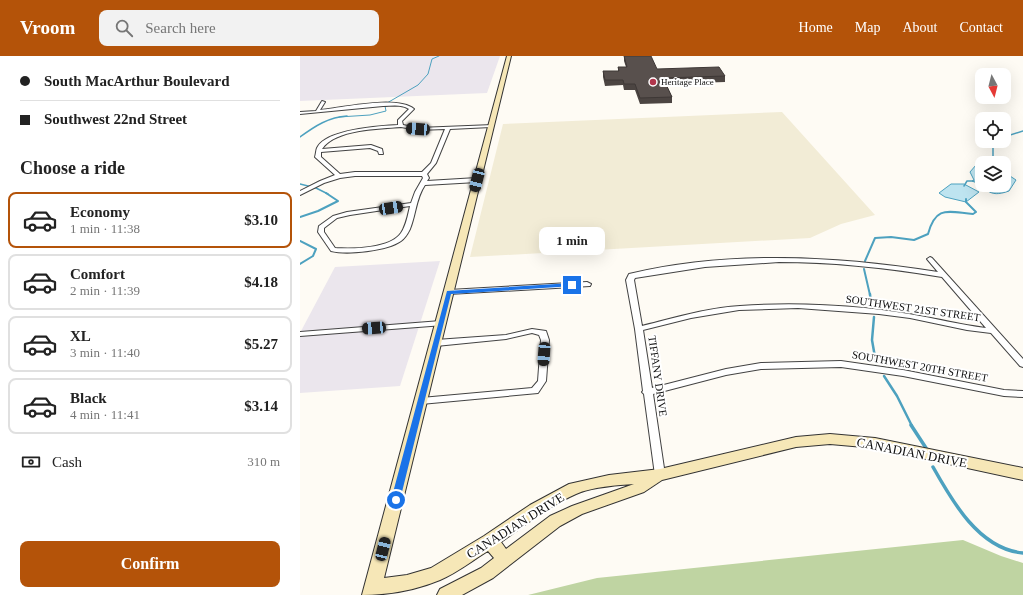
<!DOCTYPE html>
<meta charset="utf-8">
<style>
body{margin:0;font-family:"Times New Roman",serif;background:#f2f2f2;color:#222;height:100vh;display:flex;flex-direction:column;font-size:15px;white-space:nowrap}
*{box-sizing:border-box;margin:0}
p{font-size:13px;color:#767676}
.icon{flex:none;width:22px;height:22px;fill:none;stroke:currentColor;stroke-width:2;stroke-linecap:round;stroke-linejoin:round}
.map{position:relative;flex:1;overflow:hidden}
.panel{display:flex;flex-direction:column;background:#fff;width:300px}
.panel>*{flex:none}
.banner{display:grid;align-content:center;height:88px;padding:0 20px;background:#fff}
.needle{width:26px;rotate:173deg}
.fabs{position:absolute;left:675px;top:12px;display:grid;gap:8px}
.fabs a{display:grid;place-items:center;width:36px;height:36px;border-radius:8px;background:#fff;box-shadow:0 4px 16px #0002;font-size:20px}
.end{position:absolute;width:18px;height:18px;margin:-9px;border:5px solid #1a73e8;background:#fff;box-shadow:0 0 0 2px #fff}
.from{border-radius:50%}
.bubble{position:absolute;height:28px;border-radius:8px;background:#fff;box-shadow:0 4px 16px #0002;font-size:13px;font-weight:600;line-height:28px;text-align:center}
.car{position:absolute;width:12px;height:24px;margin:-12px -6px;border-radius:5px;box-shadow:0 0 3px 1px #0007;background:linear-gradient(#222 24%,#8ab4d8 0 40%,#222 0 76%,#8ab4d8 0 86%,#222 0)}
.banner b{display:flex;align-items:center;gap:14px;height:38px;font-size:15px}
.banner b+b{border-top:1px solid #e0e0e0}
.banner i{width:10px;height:10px;background:#222}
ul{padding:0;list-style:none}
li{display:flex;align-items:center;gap:12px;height:56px;margin:0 8px 6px;padding:0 12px;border:2px solid #e0e0e0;border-radius:8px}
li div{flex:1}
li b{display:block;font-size:15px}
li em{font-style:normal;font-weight:600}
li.on{border-color:#b45309}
li>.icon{width:36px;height:36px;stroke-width:1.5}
h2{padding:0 20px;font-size:18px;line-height:48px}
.pay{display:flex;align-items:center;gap:10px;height:44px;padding:0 20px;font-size:15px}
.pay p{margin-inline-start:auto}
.button{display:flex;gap:8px;margin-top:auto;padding:8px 20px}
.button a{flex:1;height:46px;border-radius:8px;background:#b45309;color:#fff;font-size:16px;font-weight:600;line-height:46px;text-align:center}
header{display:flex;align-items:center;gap:24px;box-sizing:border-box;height:56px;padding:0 20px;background:#b45309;color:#fff}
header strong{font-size:19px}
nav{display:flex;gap:22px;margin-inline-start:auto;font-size:14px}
.search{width:280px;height:36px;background:#f2f2f2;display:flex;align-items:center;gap:10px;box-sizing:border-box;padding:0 14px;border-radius:8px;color:#767676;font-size:15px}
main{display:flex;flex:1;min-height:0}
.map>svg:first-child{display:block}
.industrial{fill:#ebe6ed}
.farmland{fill:#f2ecd6}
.forest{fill:#bfd4a2}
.water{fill:#bee4f0;stroke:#4da1bf}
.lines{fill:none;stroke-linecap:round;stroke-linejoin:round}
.stream-far4{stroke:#4da1bf;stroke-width:1}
.stream-far3{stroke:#4da1bf;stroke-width:1.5}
.stream-far2{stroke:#4da1bf;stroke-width:2}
.stream-far1{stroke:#4da1bf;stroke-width:2.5}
.stream{stroke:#4da1bf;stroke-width:3.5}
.street-casing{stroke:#434343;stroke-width:2}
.secondary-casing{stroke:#323232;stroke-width:2}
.street{fill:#fff;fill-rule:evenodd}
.secondary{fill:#f6e7b7;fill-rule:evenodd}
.wall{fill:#4c4542}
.building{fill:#58504d;stroke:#3e3836}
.route{fill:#1a73e8}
.poi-dot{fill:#b1374d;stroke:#fff;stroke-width:1.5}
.labels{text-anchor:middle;stroke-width:4;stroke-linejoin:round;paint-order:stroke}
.far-poi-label{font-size:9px;fill:#101010;stroke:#fff;text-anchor:start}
.street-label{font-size:11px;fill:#101010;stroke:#fff}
.near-street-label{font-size:13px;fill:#101010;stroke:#fff}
</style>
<header>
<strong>Vroom</strong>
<div class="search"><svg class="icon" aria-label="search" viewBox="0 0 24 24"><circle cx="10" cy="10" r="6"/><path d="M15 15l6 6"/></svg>Search here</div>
<nav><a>Home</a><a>Map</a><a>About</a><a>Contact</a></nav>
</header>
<main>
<section class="panel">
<div class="banner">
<b><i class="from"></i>South MacArthur Boulevard</b>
<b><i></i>Southwest 22nd Street</b>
</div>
<h2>Choose a ride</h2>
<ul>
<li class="on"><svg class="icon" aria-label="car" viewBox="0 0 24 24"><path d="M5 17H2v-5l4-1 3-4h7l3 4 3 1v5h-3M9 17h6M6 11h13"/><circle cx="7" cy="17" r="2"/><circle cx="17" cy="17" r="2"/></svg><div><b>Economy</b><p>1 min · 11:38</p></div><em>$3.10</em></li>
<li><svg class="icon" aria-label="car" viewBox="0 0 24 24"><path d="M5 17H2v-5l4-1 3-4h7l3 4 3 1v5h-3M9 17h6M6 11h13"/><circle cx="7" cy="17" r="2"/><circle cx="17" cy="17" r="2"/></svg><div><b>Comfort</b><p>2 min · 11:39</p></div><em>$4.18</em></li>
<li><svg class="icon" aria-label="car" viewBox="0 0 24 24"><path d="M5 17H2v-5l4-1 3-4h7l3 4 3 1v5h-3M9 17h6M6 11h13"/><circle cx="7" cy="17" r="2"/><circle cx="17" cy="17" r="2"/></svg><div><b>XL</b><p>3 min · 11:40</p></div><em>$5.27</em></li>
<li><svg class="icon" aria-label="car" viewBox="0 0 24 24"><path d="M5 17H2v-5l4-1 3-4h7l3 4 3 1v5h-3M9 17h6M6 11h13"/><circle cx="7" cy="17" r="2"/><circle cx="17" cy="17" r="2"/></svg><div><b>Black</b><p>4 min · 11:41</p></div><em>$3.14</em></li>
</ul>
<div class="pay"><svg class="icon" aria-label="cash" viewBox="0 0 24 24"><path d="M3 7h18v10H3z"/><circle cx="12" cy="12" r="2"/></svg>Cash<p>310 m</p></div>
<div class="button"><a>Confirm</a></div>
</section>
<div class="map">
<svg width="723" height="539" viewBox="0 0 723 539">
<rect width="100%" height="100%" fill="#fefbf4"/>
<path class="industrial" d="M0 0H200L187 37 0 45Z
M140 205 100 330 0 337V277L35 211Z"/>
<path class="farmland" d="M482 56 575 159 541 168 510 182 170 201 203 68Z"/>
<path class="forest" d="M663 484 701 500 723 507V539H228L297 522Z"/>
<path class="water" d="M676 109 682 112V129H704V116L716 124 709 135C687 143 688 131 672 125L674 124 670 116Z
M651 128H664L679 136 666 146 645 141 639 137Z"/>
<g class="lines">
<path class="stream-far4" d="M87 47 118 29 128 18 132 3 139 0
M39 61 70 59 86 55 85 50"/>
<path class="stream-far3" d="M0 81C15 70 29 61 47 60
M704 81 723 75
M693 107V92L697 85
M0 128 16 132 28 138
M664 130 667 125H674"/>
<path class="stream-far2" d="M0 161 18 155 38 145 26 137
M0 185 16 193 13 200 0 208
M565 205 575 182 591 181 614 184 628 178C636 149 648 156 673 158L676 156 666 146V143
M564 213 570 239"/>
<path class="stream-far1" d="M570 238 571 250
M574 261 572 284 576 307
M584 320 597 340 612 370"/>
<path class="stream" d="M611 369 626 392
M633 411C652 445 679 493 723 497"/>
<defs>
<path id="street" d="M22 45 25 46 20 54C42 52 97 39 114 53L102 65 103 69 118 72 193 69V70L191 71 150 73 136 107 127 118 129 122 127 125 177 122 180 124 177 126 125 129C116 142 116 158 110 173 108 177 105 182 101 185 87 195 47 199 31 195L18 176 19 170 33 160 47 156 111 147 115 136 123 122 122 120H55L40 122 24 127 0 139V135L20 125 35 119 15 101C16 98 16 94 17 92 26 73 80 70 98 69V64L109 53C101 48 92 50 83 50L0 58V56L16 55ZM101 71 118 74 145 73 131 107 122 116H55L40 118 21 101V96L70 92 78 95 79 98H83L82 93 71 89 22 93C35 73 79 73 101 71ZM110 150C108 159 106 170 101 177 90 193 52 193 35 192L24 176V172L37 162 50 159Z
M630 201 632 202 723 303V311L720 310 691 277 667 274 610 262 579 258 498 252 439 254 391 262 343 274 352 332 426 313 461 307 541 305 603 314 704 334 723 335V341L704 340 603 320 541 311 461 313 426 319 353 338 365 419 364 422 360 423 356 422 355 419 344 338 342 336 343 335 335 273 326 224 329 218C430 194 536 200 638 216L627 203ZM479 206C534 206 588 212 642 221L686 272C660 269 635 262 609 258 556 249 494 246 440 250 407 252 374 262 342 270L334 224 335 222 405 211Z
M287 226 291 228 290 230 149 238 145 236 149 234Z
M141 265 145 267 144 269 0 280V276Z
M232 273 246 275 249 284 246 325 238 337 121 348 118 347 116 345 118 343 121 342 232 332 238 325 241 284 239 279 232 277 206 283 136 290 132 287 136 284 206 279Z"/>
<path id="secondary" d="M207 0H211L84 522 107 519 131 512 184 480 230 449 269 428 309 419 360 413 496 381 530 378 575 382 723 412V424L575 392 530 388 496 391 362 424 344 436 282 458 260 470 193 522 162 539H137L140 533 181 512 194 502 188 495C173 504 157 517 140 524 116 534 88 539 62 539ZM334 428 272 450 250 460 206 493 201 486C225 469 249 450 276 438 291 431 318 429 334 428Z"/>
</defs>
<use href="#street" class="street-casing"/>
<use href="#secondary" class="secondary-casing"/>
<use href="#street" class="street"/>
<use href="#secondary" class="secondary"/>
</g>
<path class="wall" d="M324 0 357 13 425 20V26L366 28 372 41V47L340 48 335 34H324L323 29 305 30 303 21V15H318V11H326L324 5Z"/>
<path class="building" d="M324 0H351L357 13 419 11 425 20 363 22 372 41 340 42 335 28H324L323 24H305L303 15H319L318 11H327Z"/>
<path class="route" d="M272 227 275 229 274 230 151 238 100 444 99 446H92L91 444 147 235Z"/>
<circle class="poi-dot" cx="353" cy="26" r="4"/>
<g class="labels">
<g class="far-poi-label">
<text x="361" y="29">Heritage Place</text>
</g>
<g class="street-label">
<text transform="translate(613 252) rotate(8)" y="4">SOUTHWEST 21ST STREET</text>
<text transform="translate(620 310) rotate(10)" y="4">SOUTHWEST 20TH STREET</text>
<text transform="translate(358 320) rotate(82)" y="4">TIFFANY DRIVE</text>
</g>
<g class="near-street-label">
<text transform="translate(612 396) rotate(11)" y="5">CANADIAN DRIVE</text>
<text transform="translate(215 469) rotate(-32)" y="5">CANADIAN DRIVE</text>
</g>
</g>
</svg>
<div class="fabs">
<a><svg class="needle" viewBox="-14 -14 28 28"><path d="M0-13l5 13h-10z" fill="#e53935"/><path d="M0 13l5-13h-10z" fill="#767676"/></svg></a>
<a><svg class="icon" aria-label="locate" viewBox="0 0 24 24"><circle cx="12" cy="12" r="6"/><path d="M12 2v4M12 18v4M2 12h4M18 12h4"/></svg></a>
<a><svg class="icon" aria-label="layers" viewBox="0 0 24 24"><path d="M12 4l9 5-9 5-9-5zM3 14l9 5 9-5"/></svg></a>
</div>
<i class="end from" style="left:96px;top:444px"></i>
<i class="end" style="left:272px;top:229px"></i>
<div class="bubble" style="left:239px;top:171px;width:66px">1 min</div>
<i class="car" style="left:118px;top:73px;rotate:274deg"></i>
<i class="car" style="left:177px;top:124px;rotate:194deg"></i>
<i class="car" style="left:91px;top:152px;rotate:81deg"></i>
<i class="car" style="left:74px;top:272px;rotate:266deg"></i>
<i class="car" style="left:244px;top:298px;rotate:184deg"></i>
<i class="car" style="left:83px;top:493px;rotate:14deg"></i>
</div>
</main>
